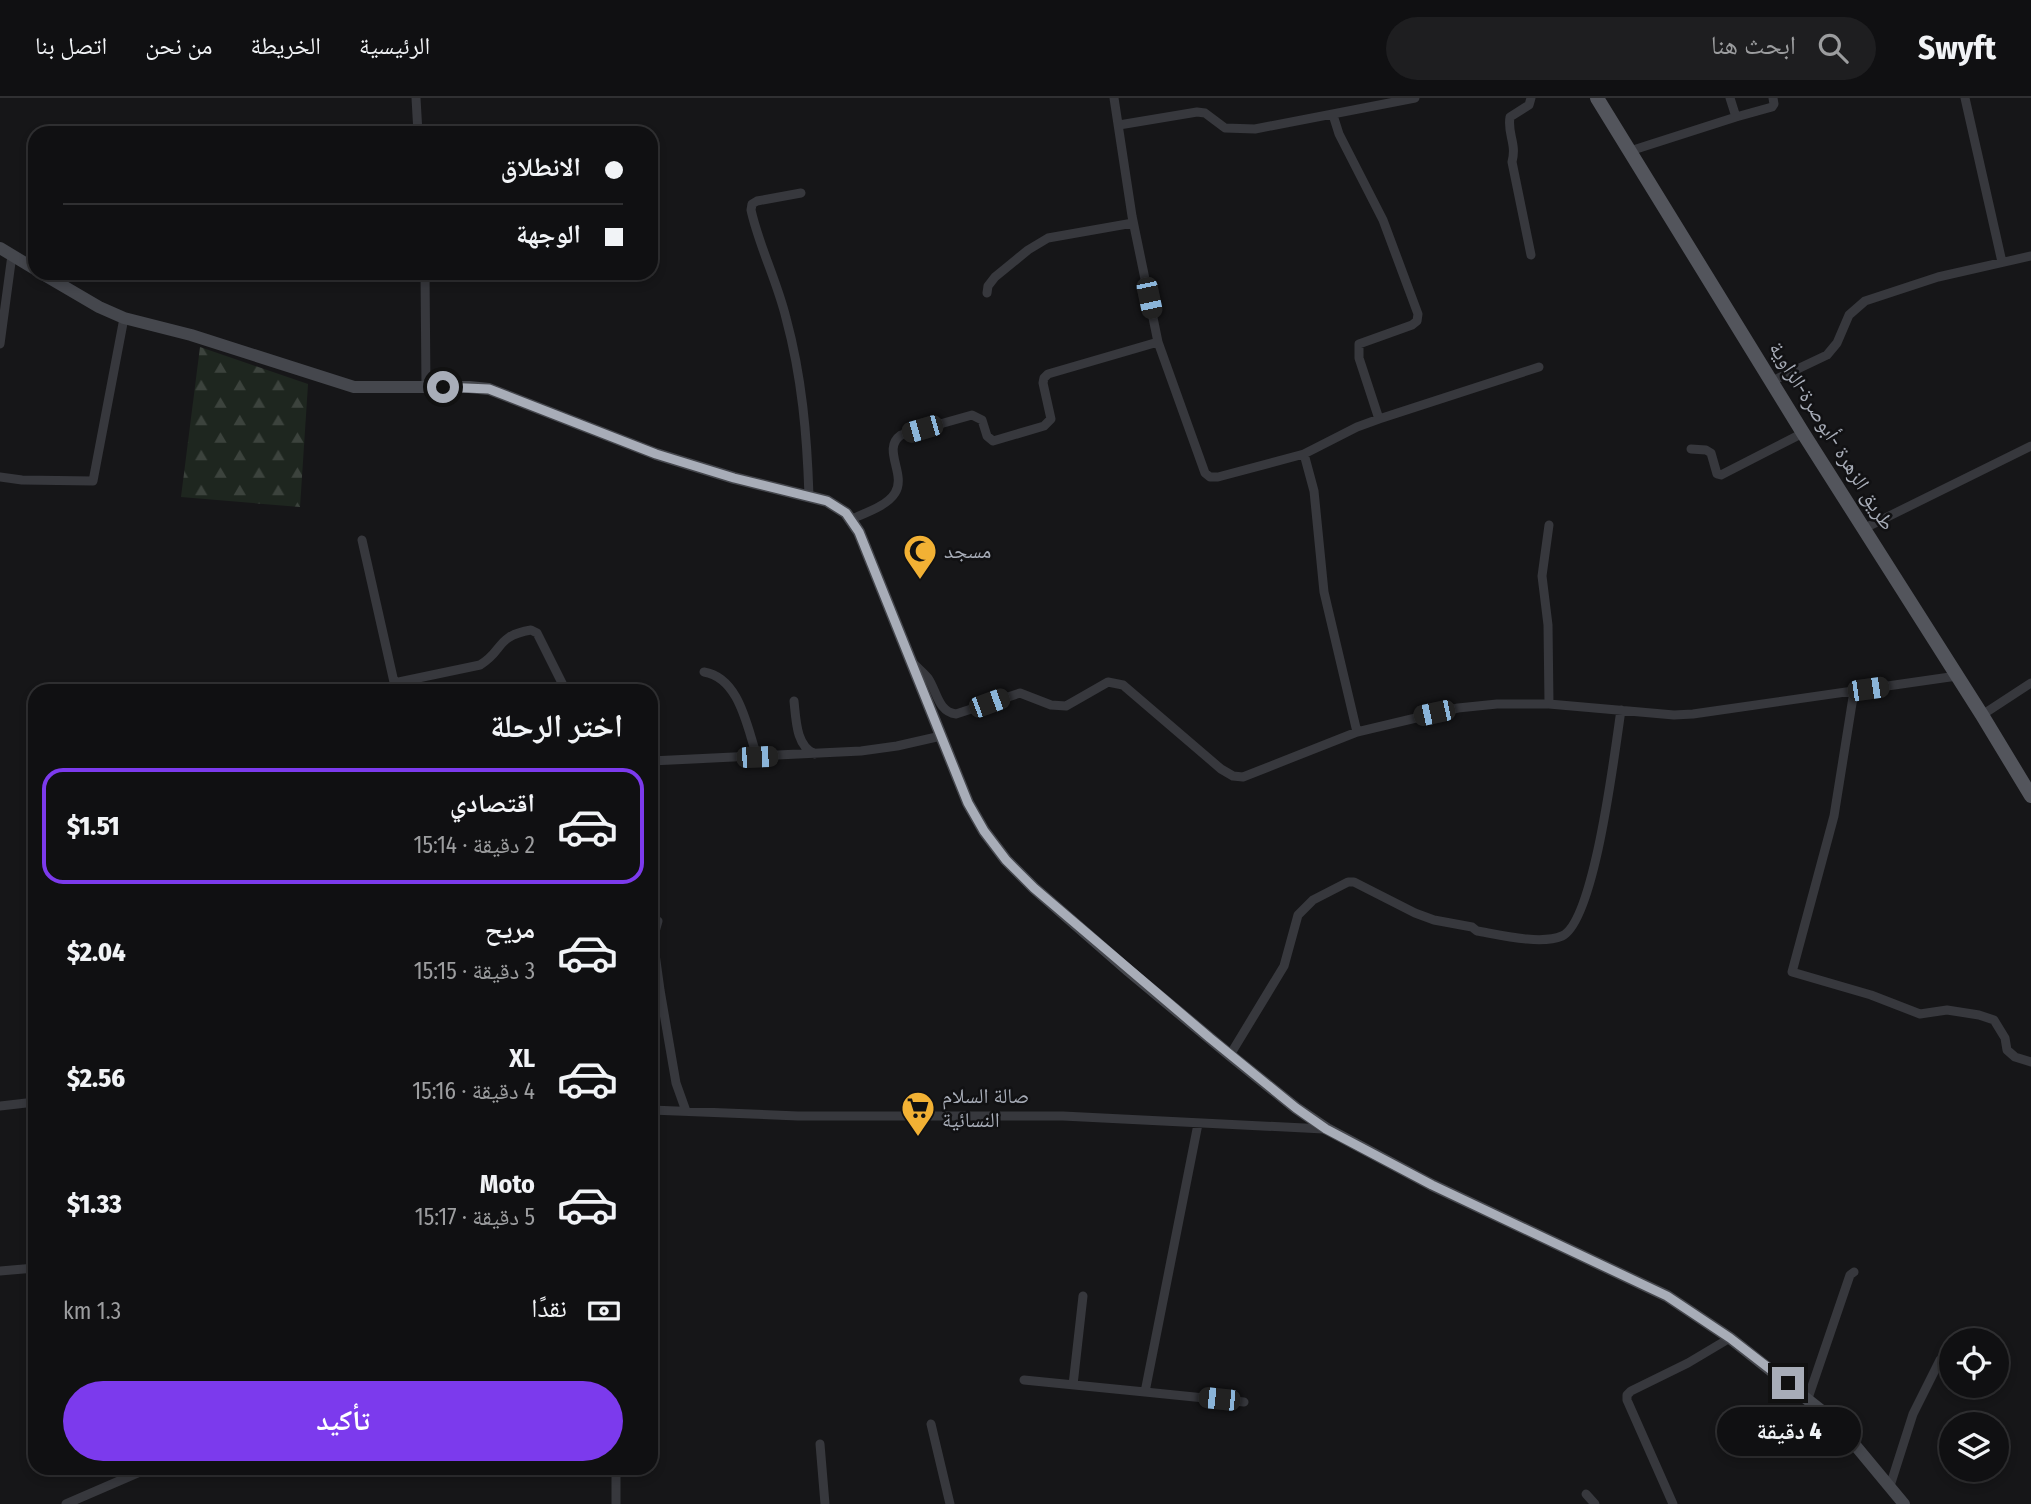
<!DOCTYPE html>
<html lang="ar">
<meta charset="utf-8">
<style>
body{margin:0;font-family:"Fira Sans Condensed","Noto Naskh Arabic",sans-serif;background:#1e1e20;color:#f1f3f6;direction:rtl;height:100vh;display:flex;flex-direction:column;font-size:26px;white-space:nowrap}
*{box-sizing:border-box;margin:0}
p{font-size:23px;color:#9c9d9f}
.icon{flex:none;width:38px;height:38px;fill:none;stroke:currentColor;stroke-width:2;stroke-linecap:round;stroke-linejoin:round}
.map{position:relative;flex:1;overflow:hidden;direction:ltr}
.drawer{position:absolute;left:28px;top:586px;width:630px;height:791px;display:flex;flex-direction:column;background:#101012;border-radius:21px;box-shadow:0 4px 10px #0003,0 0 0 2px #303032;direction:rtl}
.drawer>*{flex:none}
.top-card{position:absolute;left:28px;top:28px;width:630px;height:154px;border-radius:21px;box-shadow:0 4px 10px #0003,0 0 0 2px #303032;direction:rtl;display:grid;align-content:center;height:154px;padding:0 35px;background:#101012}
.tools{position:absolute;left:1939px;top:1230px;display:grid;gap:14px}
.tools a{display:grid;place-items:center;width:70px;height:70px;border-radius:50%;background:#101012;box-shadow:0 4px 10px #0003,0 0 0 2px #303032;font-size:35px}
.end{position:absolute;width:32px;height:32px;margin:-16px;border:9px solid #a8adb8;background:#111;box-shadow:0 0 0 4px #111}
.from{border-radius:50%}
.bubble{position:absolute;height:49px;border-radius:24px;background:#101012;box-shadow:0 4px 10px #0003,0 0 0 2px #303032;font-size:23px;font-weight:800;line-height:49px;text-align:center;direction:rtl}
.car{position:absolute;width:21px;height:42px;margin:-21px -10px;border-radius:9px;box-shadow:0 0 5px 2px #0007;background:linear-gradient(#222 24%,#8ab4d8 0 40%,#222 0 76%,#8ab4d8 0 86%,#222 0)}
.top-card b{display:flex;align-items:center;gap:24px;height:66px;font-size:26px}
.top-card b+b{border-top:2px solid #303032}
.top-card i{width:18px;height:18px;background:#f1f3f6}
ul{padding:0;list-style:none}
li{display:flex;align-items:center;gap:21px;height:116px;margin:0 14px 10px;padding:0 21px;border:4px solid transparent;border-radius:21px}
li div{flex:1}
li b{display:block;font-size:26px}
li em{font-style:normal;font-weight:800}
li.on{border-color:#7c3aed}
li>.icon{width:63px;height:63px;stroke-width:1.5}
h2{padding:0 35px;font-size:32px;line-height:84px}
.pay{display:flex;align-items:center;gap:18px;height:77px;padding:0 35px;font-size:26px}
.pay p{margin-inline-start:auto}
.action{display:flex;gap:14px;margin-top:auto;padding:14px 35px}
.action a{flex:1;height:80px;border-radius:42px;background:#7c3aed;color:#fff;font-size:28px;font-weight:800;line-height:80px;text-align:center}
header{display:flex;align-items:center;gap:42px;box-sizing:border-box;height:98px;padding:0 35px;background:#101012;border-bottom:2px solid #303032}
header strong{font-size:33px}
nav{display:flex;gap:38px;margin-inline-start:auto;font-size:24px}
.search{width:490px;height:63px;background:#1e1e20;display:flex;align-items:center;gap:18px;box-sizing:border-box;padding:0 24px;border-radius:38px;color:#9c9d9f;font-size:26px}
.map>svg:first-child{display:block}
.forest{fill:url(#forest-firs)}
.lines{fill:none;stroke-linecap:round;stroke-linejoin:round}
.minor{stroke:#37383d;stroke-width:9}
.secondary{stroke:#45474d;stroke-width:12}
.primary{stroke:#53555c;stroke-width:14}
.route{stroke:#a8adb8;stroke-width:9}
.labels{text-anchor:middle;stroke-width:5;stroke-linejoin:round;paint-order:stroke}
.street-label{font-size:21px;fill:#a8adb8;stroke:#111113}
.poi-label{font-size:21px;fill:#a8adb8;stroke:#111113;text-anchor:start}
</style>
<header>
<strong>Swyft</strong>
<div class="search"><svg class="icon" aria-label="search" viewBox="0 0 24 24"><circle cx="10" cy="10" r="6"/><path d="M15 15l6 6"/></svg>ابحث هنا</div>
<nav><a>الرئيسية</a><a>الخريطة</a><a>من نحن</a><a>اتصل بنا</a></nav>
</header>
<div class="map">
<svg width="2031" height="1406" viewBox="0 0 2031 1406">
<defs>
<pattern id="forest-firs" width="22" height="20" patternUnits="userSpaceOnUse" patternTransform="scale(1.75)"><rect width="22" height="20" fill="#1e261f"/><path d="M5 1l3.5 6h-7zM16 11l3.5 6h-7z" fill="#3c433d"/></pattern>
</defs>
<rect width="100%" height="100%" fill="#161618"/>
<path class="forest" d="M200 249 308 286 300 409 181 399Z"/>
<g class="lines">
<path class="minor" d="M416 0 418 35
M1114 0 1132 118 1158 244 1205 375 1210 379H1218L1304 356 1357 329 1379 321 1539 269
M1965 0 2002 164
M1333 17 1339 36 1383 122 1418 216 1417 223 1412 227 1359 246V260L1379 321
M1736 19 1772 9 1774 6 1773 0
M1119 27 1197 14 1205 15 1225 30 1255 31 1415 0
M1630 53 1736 19 1730 0
M801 95 757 103 752 106 751 112C759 148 777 183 786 220 802 279 807 337 809 398
M1531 157 1512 64C1517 45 1507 36 1510 19L1529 7 1531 0
M425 175 426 289
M987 195 988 188 995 179 1028 152 1048 140 1133 125
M0 246 12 157
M1772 283 1827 257 1837 245 1849 217 1865 203 1938 179 2031 158
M1691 351 1706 352 1711 355 1717 376 1721 377 1803 335
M1304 356 1314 393 1324 494 1357 634
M0 379 22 382 93 383 124 220
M852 421C865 415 887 408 895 395 907 376 881 351 901 337L972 317 982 322 987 338 993 343 1044 328 1051 321 1043 285 1044 280 1048 276 1158 244
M1865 430 2031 348
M362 442 396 593
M915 567C920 572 924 575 928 580 937 593 938 614 956 616L1020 595 1051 607 1066 608 1108 584 1123 587 1221 671 1233 678 1243 679 1357 634 1458 610 1497 606H1549L1674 617 1693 616 1957 578
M704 574C740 580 747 630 757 658
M394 585 480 567C504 553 495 538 531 532L537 535 566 593
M1854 593 1834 718 1792 874 1871 897 1920 916 1947 912 1979 917 1994 922 2005 940 2007 952 2015 959 2031 964
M794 603C796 621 796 649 815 656
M1549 606 1548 527 1542 478 1549 427
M1982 617 2031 585
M651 663 861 653 897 648 941 638
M658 823 653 841 660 892 676 985 686 1013
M1230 957 1284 868 1298 817 1313 802 1348 784H1354L1415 815 1434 822 1472 829 1477 833C1500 837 1541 847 1562 838 1595 823 1615 651 1621 612
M0 1008 35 1004
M651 1012 798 1018H1063L1324 1031
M1198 1026 1145 1294 1244 1304
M0 1173 35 1170
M1024 1282 1145 1294
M1073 1287 1083 1198
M1808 1300 1850 1177 1854 1174
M931 1326 950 1406
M820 1346 825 1406
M616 1370V1406
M1890 1388 1913 1316 1940 1262
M1586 1396 1595 1406
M66 1406 149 1370
M1673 1406 1627 1302V1297L1631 1293 1688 1265 1730 1240"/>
<path class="secondary" d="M0 150 35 171
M41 175 99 209 124 220 191 237 354 289H469L489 291 656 356 734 380 827 403 846 415 859 434 968 705 984 733 1006 762 1034 790 1129 873 1230 957 1296 1010 1327 1031 1432 1087 1667 1198 1730 1240 1827 1317 1845 1335 1904 1406"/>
<path class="primary" d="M1597 0 1803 335 1982 617 2031 698"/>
</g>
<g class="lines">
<path class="route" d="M443 289 489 291 656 356 734 380 827 403 846 415 859 434 968 705 984 733 1006 762 1034 790 1210 940 1296 1010 1326 1031 1432 1087 1667 1198 1730 1240 1788 1285"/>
</g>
<defs>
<symbol id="mosque-pin" viewBox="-11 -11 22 30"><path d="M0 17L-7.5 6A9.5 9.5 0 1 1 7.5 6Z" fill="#f2b134" stroke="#111113"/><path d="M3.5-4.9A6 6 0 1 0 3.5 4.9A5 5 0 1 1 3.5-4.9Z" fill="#111"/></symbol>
<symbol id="supermarket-pin" viewBox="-11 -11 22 30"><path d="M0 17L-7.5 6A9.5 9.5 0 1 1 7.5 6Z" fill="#f2b134" stroke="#111113"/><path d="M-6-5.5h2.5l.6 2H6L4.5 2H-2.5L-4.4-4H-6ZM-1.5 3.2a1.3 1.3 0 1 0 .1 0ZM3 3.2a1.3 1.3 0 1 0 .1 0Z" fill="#111"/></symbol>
</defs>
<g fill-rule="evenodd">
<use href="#mosque-pin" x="901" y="434" width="38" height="52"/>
<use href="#supermarket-pin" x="899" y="991" width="38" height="52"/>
</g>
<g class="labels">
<g class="street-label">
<text transform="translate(1832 338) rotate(58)" y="7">طريق الزهرة -أبوصرة-الزاوية</text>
</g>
<g class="poi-label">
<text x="944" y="460">مسجد</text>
<text x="942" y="1005">صالة السلام<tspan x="942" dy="24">النسائية</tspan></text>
</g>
</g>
</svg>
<div class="tools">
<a><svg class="icon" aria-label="locate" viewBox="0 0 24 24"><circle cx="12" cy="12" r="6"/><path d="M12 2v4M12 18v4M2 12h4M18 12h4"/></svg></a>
<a><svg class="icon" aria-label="layers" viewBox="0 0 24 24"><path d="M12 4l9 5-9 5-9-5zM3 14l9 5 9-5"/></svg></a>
</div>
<i class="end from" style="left:443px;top:289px"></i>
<i class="end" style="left:1788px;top:1285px"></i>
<div class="bubble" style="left:1717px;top:1309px;width:144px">4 دقيقة</div>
<i class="car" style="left:1149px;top:200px;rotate:168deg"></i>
<i class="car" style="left:922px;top:331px;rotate:254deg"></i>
<i class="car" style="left:1868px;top:591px;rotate:82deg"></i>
<i class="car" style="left:989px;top:605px;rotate:70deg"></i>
<i class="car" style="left:1434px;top:615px;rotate:258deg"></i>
<i class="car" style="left:757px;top:659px;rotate:88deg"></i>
<i class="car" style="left:1219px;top:1301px;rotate:276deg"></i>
<div class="top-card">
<b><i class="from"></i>الانطلاق</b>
<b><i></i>الوجهة</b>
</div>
<section class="drawer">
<h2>اختر الرحلة</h2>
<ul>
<li class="on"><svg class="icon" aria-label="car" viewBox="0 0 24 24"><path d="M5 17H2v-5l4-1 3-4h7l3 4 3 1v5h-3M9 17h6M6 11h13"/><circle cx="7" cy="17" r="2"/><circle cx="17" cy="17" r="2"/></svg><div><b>اقتصادي</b><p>2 دقيقة · 15:14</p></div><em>$1.51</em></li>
<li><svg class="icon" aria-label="car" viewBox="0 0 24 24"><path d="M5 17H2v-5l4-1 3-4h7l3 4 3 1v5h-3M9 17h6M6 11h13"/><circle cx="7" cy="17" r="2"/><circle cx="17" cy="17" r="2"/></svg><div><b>مريح</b><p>3 دقيقة · 15:15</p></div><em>$2.04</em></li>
<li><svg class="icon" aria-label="car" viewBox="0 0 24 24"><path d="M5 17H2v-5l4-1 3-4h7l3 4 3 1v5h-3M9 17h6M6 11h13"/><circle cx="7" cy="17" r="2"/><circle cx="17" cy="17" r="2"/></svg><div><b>XL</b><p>4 دقيقة · 15:16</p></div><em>$2.56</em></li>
<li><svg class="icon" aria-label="car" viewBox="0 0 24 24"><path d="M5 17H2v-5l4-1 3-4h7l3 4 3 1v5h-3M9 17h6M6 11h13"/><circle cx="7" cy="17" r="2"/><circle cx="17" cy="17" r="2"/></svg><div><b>Moto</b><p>5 دقيقة · 15:17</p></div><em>$1.33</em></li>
</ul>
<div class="pay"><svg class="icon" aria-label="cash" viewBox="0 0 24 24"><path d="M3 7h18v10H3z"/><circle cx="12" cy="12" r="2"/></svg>نقدًا<p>1.3 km</p></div>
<div class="action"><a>تأكيد</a></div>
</section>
</div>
